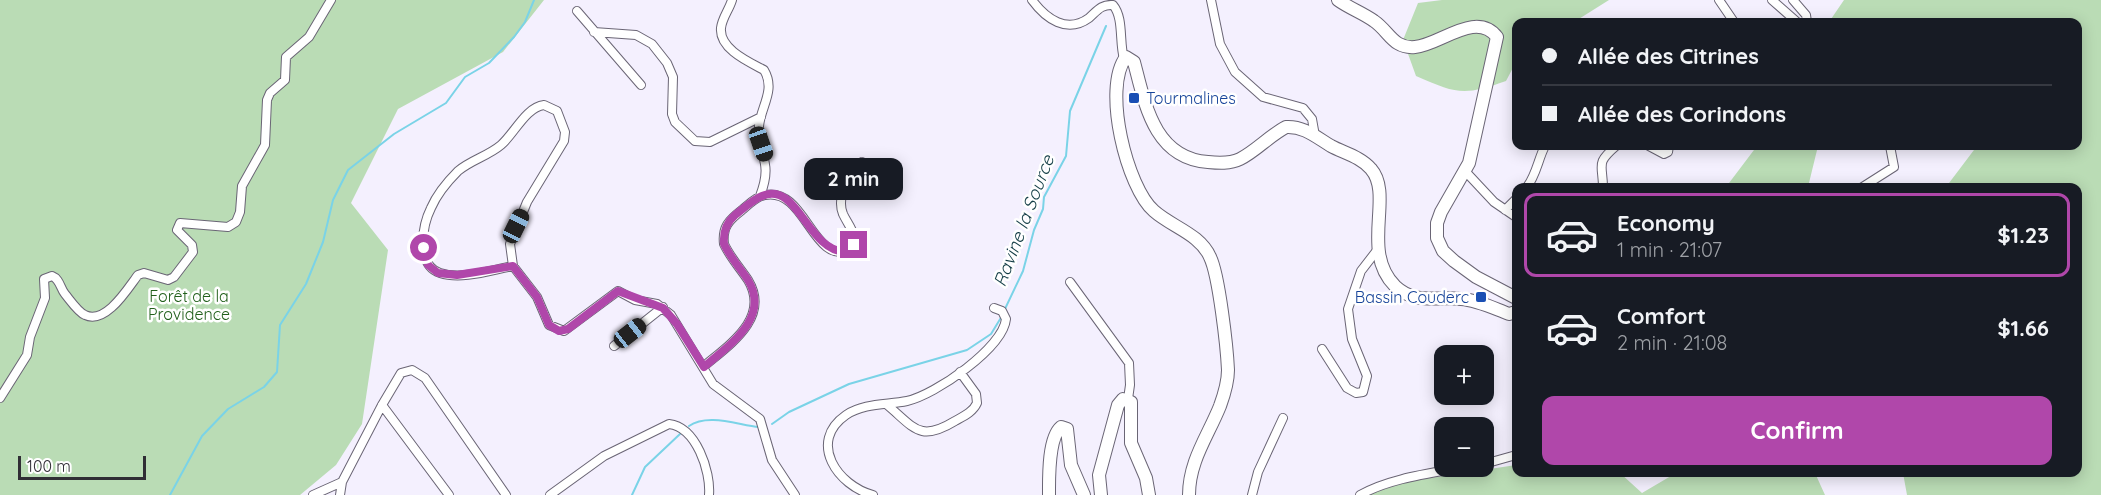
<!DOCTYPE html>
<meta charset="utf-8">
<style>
body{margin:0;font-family:Quicksand,sans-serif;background:#20242c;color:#f1f3f6;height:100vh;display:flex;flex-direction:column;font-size:22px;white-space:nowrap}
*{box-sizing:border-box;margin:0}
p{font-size:20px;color:#9ea1a6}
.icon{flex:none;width:33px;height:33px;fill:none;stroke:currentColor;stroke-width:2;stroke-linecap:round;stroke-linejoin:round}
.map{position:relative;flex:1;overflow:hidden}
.side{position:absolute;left:1512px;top:183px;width:570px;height:294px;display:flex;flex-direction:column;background:#171b24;border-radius:12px;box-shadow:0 3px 15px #0003}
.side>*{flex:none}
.guide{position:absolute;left:1512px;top:18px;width:570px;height:132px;border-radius:12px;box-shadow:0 3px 15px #0003;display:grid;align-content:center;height:132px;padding:0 30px;background:#171b24}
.buttons{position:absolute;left:1434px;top:345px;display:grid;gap:12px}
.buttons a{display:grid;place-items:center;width:60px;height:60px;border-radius:12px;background:#171b24;box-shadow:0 3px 15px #0003;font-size:30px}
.scale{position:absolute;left:18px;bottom:15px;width:128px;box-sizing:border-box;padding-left:6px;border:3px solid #302e35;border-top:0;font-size:16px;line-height:21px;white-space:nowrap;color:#302e35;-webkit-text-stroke:4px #fff;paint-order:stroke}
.end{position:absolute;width:27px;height:27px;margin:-14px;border:8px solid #b047aa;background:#fff;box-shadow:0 0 0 3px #fff}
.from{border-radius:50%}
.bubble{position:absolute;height:42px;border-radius:12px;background:#171b24;box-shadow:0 3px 15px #0003;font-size:20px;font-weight:800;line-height:42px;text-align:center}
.car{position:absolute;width:18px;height:36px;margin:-18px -9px;border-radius:8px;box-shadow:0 0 4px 2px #0007;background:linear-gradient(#222 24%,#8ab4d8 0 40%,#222 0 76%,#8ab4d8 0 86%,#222 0)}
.guide b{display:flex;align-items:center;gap:21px;height:57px;font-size:22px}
.guide b+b{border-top:2px solid #363941}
.guide i{width:15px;height:15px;background:#f1f3f6}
ul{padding:10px 0 0;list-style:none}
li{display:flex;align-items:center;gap:18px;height:84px;margin:0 12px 9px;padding:0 18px;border:3px solid transparent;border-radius:12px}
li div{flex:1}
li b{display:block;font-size:22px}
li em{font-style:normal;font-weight:800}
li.current{border-color:#b047aa}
li>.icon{width:54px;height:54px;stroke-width:1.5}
.cta{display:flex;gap:12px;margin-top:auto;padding:12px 30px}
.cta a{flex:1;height:69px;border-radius:12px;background:#b047aa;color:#fff;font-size:24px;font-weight:800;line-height:69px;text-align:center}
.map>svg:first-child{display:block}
.green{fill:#badcb5}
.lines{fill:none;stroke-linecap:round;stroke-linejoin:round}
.stream{stroke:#7ad3e7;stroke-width:2}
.street-casing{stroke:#6a6575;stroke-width:10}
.secondary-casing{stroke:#6a6575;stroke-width:14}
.street{stroke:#fff;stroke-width:8}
.secondary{stroke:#fff;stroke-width:12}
.route{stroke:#b047aa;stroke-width:8}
.transit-dot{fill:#1a4fb4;stroke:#fff;stroke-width:2}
.labels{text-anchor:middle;stroke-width:5;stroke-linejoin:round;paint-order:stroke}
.transit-label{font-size:16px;fill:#164399;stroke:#fff;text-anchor:start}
.park-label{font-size:16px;fill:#22601c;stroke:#fff}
.water-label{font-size:18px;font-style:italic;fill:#123c45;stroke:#fff}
</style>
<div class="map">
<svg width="2101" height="495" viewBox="0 0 2101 495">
<rect width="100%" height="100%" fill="#f4f0fe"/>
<path class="green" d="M0 0H544L503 52 398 109 351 203 388 250 362 424 336 465 300 495H0Z
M1442 0H1609L1574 22H1516V62L1506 81C1464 96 1457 94 1416 76L1403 40 1418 3Z
M1844 0H2101V495H1907L1903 473 2078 472V188L1946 187 1977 146H2078V22H1829Z
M1757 146H1818L1808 187H1726Z
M1516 465V472L1620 473 1642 493 1676 473H1815L1825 495H1368L1404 482Z"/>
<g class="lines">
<path class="stream" d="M1004 311 1023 271 1034 230 1043 209 1044 197 1066 156 1070 111 1106 26
M772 424 789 412 849 384 967 350 991 334 1002 316
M689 426C708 413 738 425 759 427
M170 495 202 436 228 409 264 387 277 372 280 325 306 284 323 242 333 200 348 170 394 134 446 103 465 77 489 63 514 37 525 22 534 0
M632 495 645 467 680 434"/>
<defs>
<path id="street" d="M732 0C729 10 722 18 721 28 719 49 749 62 764 70 776 90 761 106 759 126 757 156 774 160 760 196
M1032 0C1046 19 1067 34 1089 18 1097 11 1101 4 1113 5 1124 18 1119 42 1124 59
M1211 0 1220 44 1235 72 1263 97 1303 108 1312 119 1315 136
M1719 0 1734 22
M1772 0 1797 22
M1793 0 1806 15 1807 22
M577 11 641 85
M594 32 636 35 652 44 667 63 673 77 672 114 675 122 695 141 710 142 761 117
M1649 146 1664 154 1668 152 1669 146
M1465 171 1494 202 1516 217
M1526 188C1536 177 1538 159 1545 146
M1603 188C1603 164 1595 164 1616 146
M1861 188 1894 167 1890 146
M1505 210 1516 199
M513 266C491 270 462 280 440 273 416 265 422 226 431 208 437 194 448 181 458 171 471 160 488 156 501 145 514 134 526 107 544 105L557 111 565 132 564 141 527 202 510 244 513 266 537 297 549 325 564 331 618 291 635 300 657 304 671 315 713 384 760 419 772 460 795 495
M1070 282 1129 363 1130 385 1128 399
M614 346 663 307
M1322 349 1347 388 1356 393 1363 392 1367 376 1352 339 1348 309 1361 271 1378 249
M703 367C729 345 771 318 748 280 740 268 730 257 724 244 722 227 729 220 742 210 748 205 757 196 765 195 806 187 812 266 851 250 859 235 849 227 843 214 836 197 849 174 862 162
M0 398 27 355 30 337 45 298 44 279 52 276C60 279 60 288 65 294 70 300 78 312 85 315 106 325 128 288 138 275L144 273 168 280 174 277 193 252 192 245 177 230 180 223 228 227 236 222 240 212 242 186 265 145 267 100 270 93 285 80 286 57 309 37 331 0
M886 404C914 427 919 443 955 421 964 416 973 412 977 403L976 394 960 372
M382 405 449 495
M1484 464 1516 455
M313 495 342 482
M340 495 342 482 382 405 401 373 412 370 425 378 506 495
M550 495 604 456 669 424C696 427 711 471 709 495
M873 495C838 486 807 442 846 415 864 403 887 405 907 401 935 395 1003 348 1006 319L1002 311 994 308
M1252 495 1258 472 1283 418
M1360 495C1392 477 1435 473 1470 466"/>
<path id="secondary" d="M1338 0C1349 8 1363 13 1374 21 1389 31 1393 49 1415 47 1440 45 1476 10 1497 37L1469 163 1441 212 1437 223V238L1443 251 1454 261 1476 277 1516 298
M1049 495C1049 478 1048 438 1061 427L1067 429 1071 465 1084 495
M1101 495 1099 475 1118 405 1123 399 1131 402V443L1146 478 1149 495
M1189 495C1189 461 1208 436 1220 406 1224 395 1228 382 1228 370 1227 348 1219 275 1210 257 1200 234 1172 227 1154 211 1127 188 1102 88 1126 57L1134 62C1145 104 1154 158 1208 162 1218 163 1230 164 1240 159 1256 151 1269 136 1286 127 1304 126 1316 137 1331 146 1344 153 1361 157 1371 169 1394 195 1360 251 1395 286 1415 305 1437 296 1461 299 1477 300 1493 308 1509 314L1516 312"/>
</defs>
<use href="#street" class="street-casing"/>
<use href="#secondary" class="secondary-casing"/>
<use href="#street" class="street"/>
<use href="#secondary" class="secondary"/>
</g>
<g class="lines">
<path class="route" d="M424 248 428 265 438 273 457 275 513 266 537 297 549 325 559 331 568 329 618 291 663 308 677 324 704 367C729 345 771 318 748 280 740 268 730 257 724 244 723 232 726 223 735 215 743 209 752 200 762 196 797 180 807 250 845 252L854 245"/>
</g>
<g class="transit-dot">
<rect x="1128" y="92" width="12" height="12" rx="3"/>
<rect x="1475" y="291" width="12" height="12" rx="3"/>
</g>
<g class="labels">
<g class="transit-label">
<text x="1146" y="104">Tourmalines</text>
<text x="1469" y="303" text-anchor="end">Bassin Couderc</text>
</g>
<g class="park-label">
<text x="189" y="302">Forêt de la<tspan x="189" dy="18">Providence</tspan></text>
</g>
<g class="water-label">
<text transform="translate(1024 221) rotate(-69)" y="6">Ravine la Source</text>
</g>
</g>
</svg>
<div class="buttons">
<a>+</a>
<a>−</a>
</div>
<div class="scale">100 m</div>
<i class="end from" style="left:424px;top:248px"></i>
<i class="end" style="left:854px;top:245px"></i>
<div class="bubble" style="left:804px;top:158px;width:99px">2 min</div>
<i class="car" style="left:761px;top:144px;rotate:161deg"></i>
<i class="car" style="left:516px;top:226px;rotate:26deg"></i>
<i class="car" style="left:630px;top:333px;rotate:52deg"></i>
<div class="guide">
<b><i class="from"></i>Allée des Citrines</b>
<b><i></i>Allée des Corindons</b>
</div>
<section class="side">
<ul>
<li class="current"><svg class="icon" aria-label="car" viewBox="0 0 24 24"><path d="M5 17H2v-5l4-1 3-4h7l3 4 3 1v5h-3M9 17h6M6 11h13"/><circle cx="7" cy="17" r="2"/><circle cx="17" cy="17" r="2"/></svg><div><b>Economy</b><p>1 min · 21:07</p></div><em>$1.23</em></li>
<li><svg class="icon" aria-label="car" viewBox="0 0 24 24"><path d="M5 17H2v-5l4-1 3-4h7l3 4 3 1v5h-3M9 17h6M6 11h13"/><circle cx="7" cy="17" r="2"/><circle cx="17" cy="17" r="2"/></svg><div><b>Comfort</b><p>2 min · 21:08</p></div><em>$1.66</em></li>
</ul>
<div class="cta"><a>Confirm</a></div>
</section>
</div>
